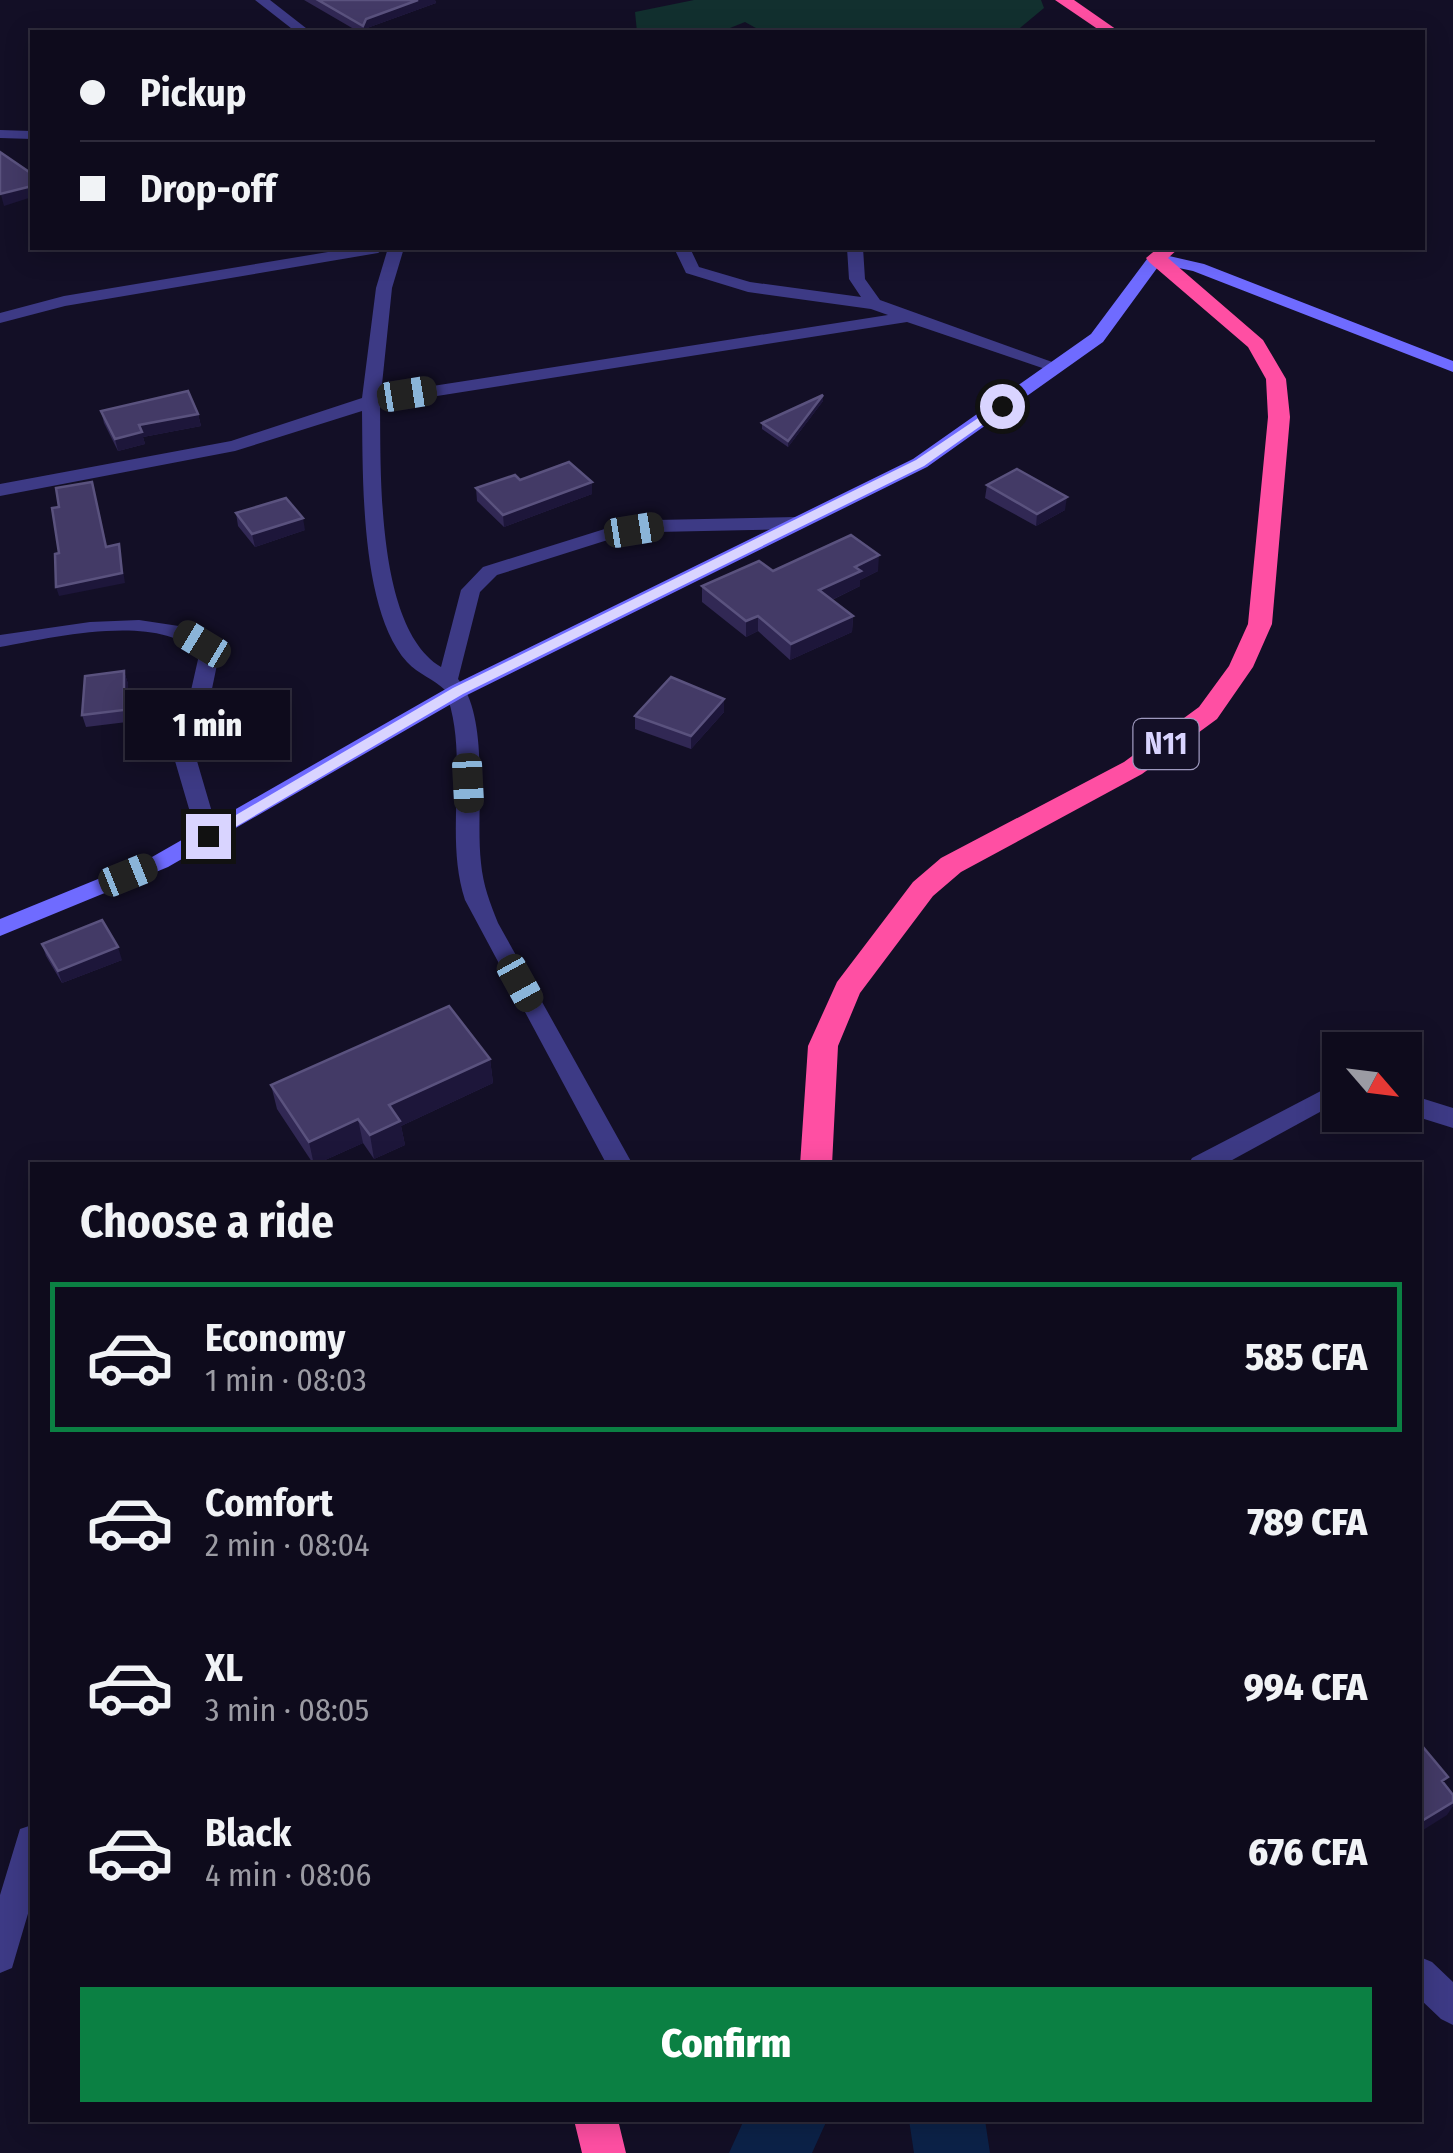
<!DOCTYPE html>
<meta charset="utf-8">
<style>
body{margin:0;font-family:"Fira Sans Condensed",sans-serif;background:#1c1929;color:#f1f3f6;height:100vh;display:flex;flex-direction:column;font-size:38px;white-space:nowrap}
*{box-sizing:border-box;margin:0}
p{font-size:32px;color:#9b9ba3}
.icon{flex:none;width:55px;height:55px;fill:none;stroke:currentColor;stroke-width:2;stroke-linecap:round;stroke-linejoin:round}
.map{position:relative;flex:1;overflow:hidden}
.drawer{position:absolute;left:30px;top:1162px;width:1392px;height:960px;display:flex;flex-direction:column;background:#0e0b1c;border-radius:0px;box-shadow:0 5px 25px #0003,0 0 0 2px #2e2b3b}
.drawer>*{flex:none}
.banner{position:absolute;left:30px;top:30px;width:1395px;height:220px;border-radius:0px;box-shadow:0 5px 25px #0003,0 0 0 2px #2e2b3b;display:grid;align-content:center;height:220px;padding:0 50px;background:#0e0b1c}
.needle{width:65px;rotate:118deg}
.buttons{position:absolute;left:1322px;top:1032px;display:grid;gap:20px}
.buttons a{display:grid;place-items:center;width:100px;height:100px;border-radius:0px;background:#0e0b1c;box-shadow:0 5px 25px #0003,0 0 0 2px #2e2b3b;font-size:50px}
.end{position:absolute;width:45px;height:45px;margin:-22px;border:12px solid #d9d4ff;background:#111;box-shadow:0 0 0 5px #111}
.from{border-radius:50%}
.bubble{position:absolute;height:70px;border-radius:0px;background:#0e0b1c;box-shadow:0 5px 25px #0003,0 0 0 2px #2e2b3b;font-size:32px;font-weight:800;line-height:70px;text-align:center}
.car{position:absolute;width:30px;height:60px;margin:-30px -15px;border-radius:12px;box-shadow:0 0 8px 2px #0007;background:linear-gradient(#222 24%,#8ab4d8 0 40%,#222 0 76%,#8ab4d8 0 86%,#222 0)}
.banner b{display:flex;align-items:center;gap:35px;height:95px;font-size:38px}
.banner b+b{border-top:2px solid #2e2b3b}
.banner i{width:25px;height:25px;background:#f1f3f6}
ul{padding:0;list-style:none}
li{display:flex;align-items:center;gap:30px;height:150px;margin:0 20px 15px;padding:0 30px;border:5px solid transparent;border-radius:0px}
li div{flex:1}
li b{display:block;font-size:38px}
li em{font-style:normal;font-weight:800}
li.on{border-color:#0b8043}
li>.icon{width:90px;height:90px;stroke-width:1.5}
h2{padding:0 50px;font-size:45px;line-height:120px}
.action{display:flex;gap:20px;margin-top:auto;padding:20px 50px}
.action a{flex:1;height:115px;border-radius:0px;background:#0b8043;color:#fff;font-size:40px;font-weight:800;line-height:115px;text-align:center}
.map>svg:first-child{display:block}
.green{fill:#12302f}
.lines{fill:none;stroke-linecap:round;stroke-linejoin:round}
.river{fill:#0c2248;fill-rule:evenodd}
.street{fill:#3d3a85;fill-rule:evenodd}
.secondary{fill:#6f6bff;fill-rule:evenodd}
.highway{fill:#ff4fa3;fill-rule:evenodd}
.wall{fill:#312854}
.shaded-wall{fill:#1d163a}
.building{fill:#433a66;stroke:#5a527e;stroke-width:2.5}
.route{fill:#d9d4ff}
.labels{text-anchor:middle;stroke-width:10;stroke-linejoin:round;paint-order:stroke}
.shield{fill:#130f26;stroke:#9e99be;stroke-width:2.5}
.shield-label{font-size:30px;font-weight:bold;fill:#d9d4ff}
</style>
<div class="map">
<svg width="1453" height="2153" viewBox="0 0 1453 2153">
<rect width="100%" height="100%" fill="#130f26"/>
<path class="green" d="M694 0H1041L1044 8 1015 32H763L745 22 720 32H637L635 12Z"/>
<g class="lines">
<path class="river" d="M744 2120H827L812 2153H729Z
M909 2120H985L990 2153H914Z"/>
<path class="street" d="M255 0H270L311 32H296Z
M0 130 32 131V139L0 138Z
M352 248H386L378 253 65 306 0 323V313L64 296Z
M388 248H404L392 288 381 394 888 315 871 309 748 292 686 273 674 248H690L699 267 750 282 861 297 849 279 847 248H863L865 279 880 300 1066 367 1051 371 907 322 380 405C381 473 376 628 441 667L461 590 483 567 611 527 656 520 796 517 806 523 796 529 656 532 614 538 497 575 480 592 458 679C491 719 475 812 481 863 483 885 490 903 498 923L633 1165H607L465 900C443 833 471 757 445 690 434 679 418 674 407 662 360 610 363 477 362 411L235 451 0 496V484L231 441 362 398 376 288Z
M139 620 192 628 219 655 197 761 219 836 216 841H200L197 836 175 761 199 655C161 611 52 638 0 647V635L90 622Z
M1340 1081V1101L1223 1165H1188L1192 1158Z
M1405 1093 1453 1108V1128L1405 1113Z
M32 1825V1900L12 1968 0 1973V1895L20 1829Z
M1420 1957 1432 1962 1453 1982V2025L1441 2019 1420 1999Z"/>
<path class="secondary" d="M1156 253 1204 264 1453 361V372L1193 271 1160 264 1103 342 927 467 465 696 168 867 0 936V919L152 857 451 686 913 459 1091 334 1150 255Z"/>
<path class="highway" d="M1055 0H1074L1120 32H1102Z
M1158 248H1179L1168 258 1263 340 1286 379 1290 417 1272 624 1253 667 1217 719 1142 774 961 872 933 896 860 993 838 1046 832 1165H800L808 1046 837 982 913 882 941 858 1124 762 1199 707 1229 666 1248 624 1268 417 1266 379 1248 347 1149 262 1146 258Z
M574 2120H618L626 2153H582Z"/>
</g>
<path class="wall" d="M304 0H435L436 3 367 28 365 32H359Z
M823 395V401L788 447 762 429V423Z
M101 411 198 414 201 426 143 437 145 444 118 451 104 423Z
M520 480 592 482V494L504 527 477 501 476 488Z
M987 485 1065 510 1036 526 985 498Z
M236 513 305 530 255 547 238 526Z
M773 571H878L860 580V586L832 600 853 616 852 632 790 660 758 631 746 637 702 602V586Z
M124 671 128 684 127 722 86 727 82 715Z
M724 699V712L691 749 635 729V716Z
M42 944 122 960 62 983 46 956Z
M490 1059 493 1083 401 1126 405 1145 374 1159 363 1143 314 1165 277 1109 271 1085Z"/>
<path class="shaded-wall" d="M418 0H435L436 3 367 28 364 32 363 26 366 19Z
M32 186V197L4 206 1 195Z
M823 395V401L788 447V441Z
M198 414 201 426 143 437 145 444 118 451 115 439 139 425Z
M592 482V494L504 527 503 515Z
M1067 497 1065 510 1036 526 1037 514Z
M303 518 305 530 255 547 252 534Z
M119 544 125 583 59 596 56 587Z
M879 555 878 571 860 580V586L819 606V590L855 567Z
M758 616V631L746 637V621Z
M853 616 852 632 790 660 791 644Z
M124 671 128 684 127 722 124 710Z
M724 699V712L691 749V736Z
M118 947 122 960 62 983 58 971Z
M490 1059 493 1083 401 1126 405 1145 374 1159 370 1135 389 1105Z
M358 1119 363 1143 314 1165 309 1142Z
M1453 1802V1806L1447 1815 1420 1832V1822Z"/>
<path class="building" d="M318 0H418L366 19 363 26Z
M0 152 32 174V186L0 194Z
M188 391 198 414 139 425 142 432 115 439 101 411Z
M823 395 788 441 762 423Z
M569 462 592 482 503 515 476 488 515 475 520 480Z
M1017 469 1067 497 1037 514 987 485Z
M92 482 106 547 119 544 122 573 56 587 55 554 59 553 52 508 59 507 56 488Z
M286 498 303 518 252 534 236 513Z
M851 535 879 555 855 567 861 571 819 590 853 616 791 644 758 616 746 621 702 586 759 561 773 571Z
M124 671V710L82 715 85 676Z
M671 677 724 699 691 736 635 716Z
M102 920 118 947 58 971 42 944Z
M449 1006 490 1059 389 1105 400 1121 370 1135 358 1119 309 1142 271 1085Z
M1423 1747 1448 1777 1442 1781 1453 1795V1802L1420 1822V1749Z"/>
<path class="route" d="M1002 402 1006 408 924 466 463 694 213 840 200 836 453 688 916 460Z"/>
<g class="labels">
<rect class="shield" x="1133.5" y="719" width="65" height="50" rx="8"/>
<g class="shield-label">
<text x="1166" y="754">N11</text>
</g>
</g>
</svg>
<div class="buttons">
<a><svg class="needle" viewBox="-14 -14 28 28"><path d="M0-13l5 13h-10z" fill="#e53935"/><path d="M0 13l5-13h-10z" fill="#9b9ba3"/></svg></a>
</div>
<i class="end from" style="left:1002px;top:406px"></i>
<i class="end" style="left:208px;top:836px"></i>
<div class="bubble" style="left:125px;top:690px;width:165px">1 min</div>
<i class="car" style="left:407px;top:394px;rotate:81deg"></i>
<i class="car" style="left:634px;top:530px;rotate:81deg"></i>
<i class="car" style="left:202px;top:644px;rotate:301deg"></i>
<i class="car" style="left:468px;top:783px;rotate:177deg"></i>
<i class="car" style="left:128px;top:875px;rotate:68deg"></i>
<i class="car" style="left:520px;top:983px;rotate:151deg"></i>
<div class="banner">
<b><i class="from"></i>Pickup</b>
<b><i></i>Drop-off</b>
</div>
<section class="drawer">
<h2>Choose a ride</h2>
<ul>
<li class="on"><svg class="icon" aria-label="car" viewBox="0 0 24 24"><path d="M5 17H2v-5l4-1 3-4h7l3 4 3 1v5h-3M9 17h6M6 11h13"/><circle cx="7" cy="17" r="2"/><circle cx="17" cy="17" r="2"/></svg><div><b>Economy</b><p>1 min · 08:03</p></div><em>585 CFA</em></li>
<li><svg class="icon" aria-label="car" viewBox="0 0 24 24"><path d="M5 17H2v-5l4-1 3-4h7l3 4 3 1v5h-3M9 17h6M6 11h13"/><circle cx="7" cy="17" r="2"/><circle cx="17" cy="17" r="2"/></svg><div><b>Comfort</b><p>2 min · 08:04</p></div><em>789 CFA</em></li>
<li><svg class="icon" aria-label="car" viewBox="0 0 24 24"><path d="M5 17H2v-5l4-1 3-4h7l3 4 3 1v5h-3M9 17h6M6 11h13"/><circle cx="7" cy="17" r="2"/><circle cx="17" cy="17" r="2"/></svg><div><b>XL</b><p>3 min · 08:05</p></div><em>994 CFA</em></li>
<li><svg class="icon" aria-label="car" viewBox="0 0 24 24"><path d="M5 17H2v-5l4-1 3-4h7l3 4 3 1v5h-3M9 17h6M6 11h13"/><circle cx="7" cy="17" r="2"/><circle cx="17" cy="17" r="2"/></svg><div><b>Black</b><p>4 min · 08:06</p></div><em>676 CFA</em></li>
</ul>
<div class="action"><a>Confirm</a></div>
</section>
</div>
